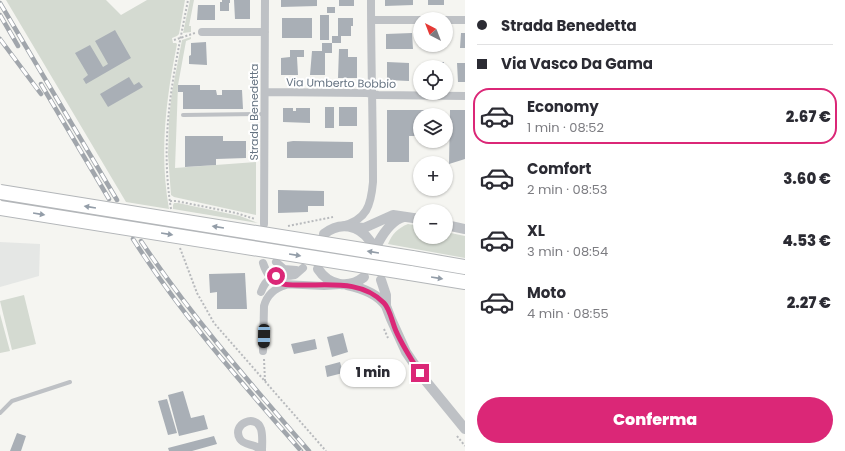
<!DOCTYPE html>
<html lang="it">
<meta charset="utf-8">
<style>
body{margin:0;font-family:Poppins,sans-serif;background:#f2f2f3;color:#2b2b33;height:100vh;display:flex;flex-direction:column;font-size:15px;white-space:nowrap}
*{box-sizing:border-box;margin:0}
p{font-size:13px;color:#7c7c81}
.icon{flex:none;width:22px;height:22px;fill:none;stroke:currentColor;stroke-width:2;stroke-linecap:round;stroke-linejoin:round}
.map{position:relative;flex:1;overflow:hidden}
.side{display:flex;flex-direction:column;background:#fff;width:380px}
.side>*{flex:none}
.banner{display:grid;align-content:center;height:88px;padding:0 12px;background:#fff}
.needle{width:26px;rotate:318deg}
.controls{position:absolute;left:413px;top:12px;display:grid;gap:8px}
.controls a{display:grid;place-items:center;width:40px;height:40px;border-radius:50%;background:#fff;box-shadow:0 1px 3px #0004;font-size:20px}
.end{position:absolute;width:18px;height:18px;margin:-9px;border:5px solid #db2777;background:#fff;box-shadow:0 0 0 2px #fff}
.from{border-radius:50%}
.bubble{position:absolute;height:28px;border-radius:14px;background:#fff;box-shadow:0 1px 3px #0004;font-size:13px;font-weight:800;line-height:28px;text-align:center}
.car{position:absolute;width:12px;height:24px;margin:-12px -6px;border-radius:5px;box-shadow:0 0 3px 1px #0007;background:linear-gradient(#222 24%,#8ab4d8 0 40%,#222 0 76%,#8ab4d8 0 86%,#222 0)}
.banner b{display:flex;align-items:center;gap:14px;height:38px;font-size:15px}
.banner b+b{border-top:1px solid #e1e1e2}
.banner i{width:10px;height:10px;background:#2b2b33}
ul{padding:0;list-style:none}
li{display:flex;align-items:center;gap:12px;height:56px;margin:0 8px 6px;padding:0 4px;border:2px solid transparent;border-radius:16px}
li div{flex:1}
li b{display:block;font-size:15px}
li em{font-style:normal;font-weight:800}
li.on{border-color:#db2777}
li>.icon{width:36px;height:36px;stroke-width:1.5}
.cta{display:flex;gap:8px;margin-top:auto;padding:8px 12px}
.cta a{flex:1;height:46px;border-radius:24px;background:#db2777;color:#fff;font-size:16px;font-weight:800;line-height:46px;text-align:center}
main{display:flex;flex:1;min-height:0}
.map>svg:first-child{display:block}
.built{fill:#e5e7e5}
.green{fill:#d4dad1}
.building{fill:#a9afb6}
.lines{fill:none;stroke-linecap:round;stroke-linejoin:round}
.trunk-casing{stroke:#b3b6b9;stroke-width:16}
.path{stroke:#b8babd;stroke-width:2;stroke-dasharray:2 2;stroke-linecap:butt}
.service{stroke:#bec1c5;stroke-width:4}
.minor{stroke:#bec1c5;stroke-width:8}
.tertiary{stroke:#bec1c5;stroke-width:10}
.trunk{stroke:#fff;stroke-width:14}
.rail-casing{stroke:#a1a6ac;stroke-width:4.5}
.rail{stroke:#fff;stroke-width:3;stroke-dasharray:9;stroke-linecap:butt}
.trunk-bridge-casing{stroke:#b3b6b9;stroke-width:16;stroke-linecap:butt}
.trunk-bridge{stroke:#fff;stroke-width:14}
.oneway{fill:#939da8}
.route{stroke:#db2777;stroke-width:5}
.labels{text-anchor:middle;stroke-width:4;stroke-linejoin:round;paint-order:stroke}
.street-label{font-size:11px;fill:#657382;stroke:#fff}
</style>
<main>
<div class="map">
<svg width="465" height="451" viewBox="0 0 465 451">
<rect width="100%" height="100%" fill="#f5f5f1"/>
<path class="built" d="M0 242 40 244 39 276 0 287Z"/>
<path class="green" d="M6 0H106L121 15 147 0H185L179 34 177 36 172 38 173 43H176L177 44C166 99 159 153 169 209L126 202Z
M190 0H194L189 26H191V32L183 33Z
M191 37V39L186 41 178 85 175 168 256 162V215L174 197 171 195 168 155 169 119 172 92 182 40Z
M174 203H178L240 216 258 223 173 209V205Z
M408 224 420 226V237H446V232L465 236V258L388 244C392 234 398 228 408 224Z
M24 295 36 344 12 350 0 301Z
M0 314 10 351 0 353Z"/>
<path class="building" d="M222 0H230V3H229V11H220V2H222Z
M234 0H250V19H235Z
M281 0H317V6L281 7Z
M339 0H354V6H339Z
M385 0H413V5L385 6Z
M428 0H444V5H428Z
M198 5H215V20H197Z
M327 7H335V13H327Z
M320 15H329V40H320Z
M282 18H312V38H282Z
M338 18H353V26H351V36H341V43H332V36H338Z
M115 30 131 58 86 84 83 79 88 75 75 53 90 45 103 67 108 64 95 41Z
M412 33 413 49H386V34Z
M461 33H465V48H460Z
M206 42 207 65 189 64V56L191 55V43Z
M322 43H332V53H325V75H310L312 51H322Z
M429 45H445V47L429 48Z
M339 49H348V57H357V78H338Z
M290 50H304V57H297L298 75H281V58L290 57Z
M387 62 409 63V81L387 80Z
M428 62H444V67H428Z
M457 63H465V82H458Z
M129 77 134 85 139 82 143 87 108 107 100 94Z
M178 85H200V90H216L217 95H222V90H242L243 109H183V92H178Z
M325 107H334V128H325Z
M339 107H357V126H339Z
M283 108H293V111H296V108H310V123L283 122Z
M387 110H433V115H420V136H409V162H387Z
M450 110H465V159L449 164Z
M185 136H223V141H246V158L216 159V165L185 167Z
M293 141 353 142V158H287V142Z
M278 190 324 191V206H308V212L278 213Z
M245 273 247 309H217V292L210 293 209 274Z
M343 333 348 352 332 357 327 337Z
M315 339 317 349 294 354 291 344Z
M340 362 343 373 327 377 325 366Z
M183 391 191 418 204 415 208 429 179 436 168 395Z
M167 399 177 433 168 435 158 401Z
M17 433 26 436 21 451H10Z
M214 436 217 444 192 451H169L168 448Z"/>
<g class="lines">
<defs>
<path id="trunk" d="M412 258 465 267
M410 273 465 282"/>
</defs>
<use href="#trunk" class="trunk-casing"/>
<path class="path" d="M174 40 195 33
M170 201H176L236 213 255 219
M171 209C159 135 174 72 188 0
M424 209 431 211
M288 226 333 217
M180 248 197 293 214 323 326 451
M384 329 388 338
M264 359 265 381
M457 436 465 446"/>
<path class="service" d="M183 115 265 114
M0 413 12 401 70 382"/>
<path class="minor" d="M371 20H420
M446 20H465
M202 32H265
M265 92 367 93 378 95 465 96
M264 224 265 0
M342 226C367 220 371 205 373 182 373 121 371 61 371 0
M276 262 284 269 296 270
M263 263C266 273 272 281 282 284L324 286 340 285
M261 292C268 272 279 278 295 275L303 268
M263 351 264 306C267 295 275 288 286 285
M261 451C255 442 245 447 240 439 231 424 256 413 261 429 263 436 262 444 262 451"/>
<path class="tertiary" d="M446 225 465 229
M353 227 364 228 393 215 420 219
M324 234C340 221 359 225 370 241
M378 243C384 232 392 220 404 217
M318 269C329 286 349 289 364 277
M381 280 386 295V306L391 319 406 352 425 380 465 429
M347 285C362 288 377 293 386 306"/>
<use href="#trunk" class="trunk"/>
<defs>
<path id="rail" d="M0 3 117 200
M0 15 18 46
M0 39 41 94
M41 84 109 199
M133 239C182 316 242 383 301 451
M141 241C191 316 250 383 309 451"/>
</defs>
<use href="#rail" class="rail-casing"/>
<use href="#rail" class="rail"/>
<defs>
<path id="trunk-bridge" d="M0 192 412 258
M0 208 410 273"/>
</defs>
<use href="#trunk-bridge" class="trunk-bridge-casing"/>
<use href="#trunk-bridge" class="trunk-bridge"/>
</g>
<defs><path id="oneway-solid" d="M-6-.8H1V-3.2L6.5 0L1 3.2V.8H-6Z"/></defs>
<g class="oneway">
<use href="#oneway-solid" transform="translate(90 207) rotate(-171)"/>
<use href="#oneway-solid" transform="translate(39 214) rotate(9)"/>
<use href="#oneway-solid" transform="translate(218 227) rotate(-171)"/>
<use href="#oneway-solid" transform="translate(167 234) rotate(9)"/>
<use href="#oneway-solid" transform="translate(373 252) rotate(-171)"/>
<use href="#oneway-solid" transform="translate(295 255) rotate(9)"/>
<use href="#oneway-solid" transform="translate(437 278) rotate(9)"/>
</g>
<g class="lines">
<path class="route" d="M276 276 271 278C279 285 287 285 297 285 327 286 361 279 384 303 390 309 392 322 396 331 402 345 411 359 420 373"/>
</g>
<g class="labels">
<g class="street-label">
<text transform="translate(341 83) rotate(1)" y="4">Via Umberto Bobbio</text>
<text transform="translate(254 112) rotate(-90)" y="4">Strada Benedetta</text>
</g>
</g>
</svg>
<div class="controls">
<a><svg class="needle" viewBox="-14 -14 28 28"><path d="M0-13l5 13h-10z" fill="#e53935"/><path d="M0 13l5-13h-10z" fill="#7c7c81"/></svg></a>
<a><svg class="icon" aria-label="locate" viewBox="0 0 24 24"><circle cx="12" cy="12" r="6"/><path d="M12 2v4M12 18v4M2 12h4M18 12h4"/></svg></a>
<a><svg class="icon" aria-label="layers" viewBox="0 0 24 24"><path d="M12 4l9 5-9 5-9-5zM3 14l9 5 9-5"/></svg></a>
<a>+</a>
<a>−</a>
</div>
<i class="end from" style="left:276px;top:276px"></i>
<i class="end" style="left:420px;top:373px"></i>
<div class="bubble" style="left:340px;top:359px;width:66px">1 min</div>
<i class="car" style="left:264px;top:336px;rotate:181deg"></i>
</div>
<section class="side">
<div class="banner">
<b><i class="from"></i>Strada Benedetta</b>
<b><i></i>Via Vasco Da Gama</b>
</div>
<ul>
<li class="on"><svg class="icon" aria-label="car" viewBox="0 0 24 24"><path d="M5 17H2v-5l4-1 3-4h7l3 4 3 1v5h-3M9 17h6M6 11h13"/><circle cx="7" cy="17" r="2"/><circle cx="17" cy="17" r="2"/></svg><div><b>Economy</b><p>1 min · 08:52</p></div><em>2.67 €</em></li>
<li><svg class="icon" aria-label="car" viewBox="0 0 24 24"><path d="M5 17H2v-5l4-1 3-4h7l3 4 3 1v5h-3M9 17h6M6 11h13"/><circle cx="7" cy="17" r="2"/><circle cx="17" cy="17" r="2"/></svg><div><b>Comfort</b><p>2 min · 08:53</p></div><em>3.60 €</em></li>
<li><svg class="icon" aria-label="car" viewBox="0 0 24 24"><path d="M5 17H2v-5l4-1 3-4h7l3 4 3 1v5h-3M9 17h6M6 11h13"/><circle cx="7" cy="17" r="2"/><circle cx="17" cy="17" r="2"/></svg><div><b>XL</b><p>3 min · 08:54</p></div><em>4.53 €</em></li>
<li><svg class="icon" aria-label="car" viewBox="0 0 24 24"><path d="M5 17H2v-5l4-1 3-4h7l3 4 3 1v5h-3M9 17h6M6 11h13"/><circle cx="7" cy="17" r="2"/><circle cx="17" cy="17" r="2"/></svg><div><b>Moto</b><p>4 min · 08:55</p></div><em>2.27 €</em></li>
</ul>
<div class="cta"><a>Conferma</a></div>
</section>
</main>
